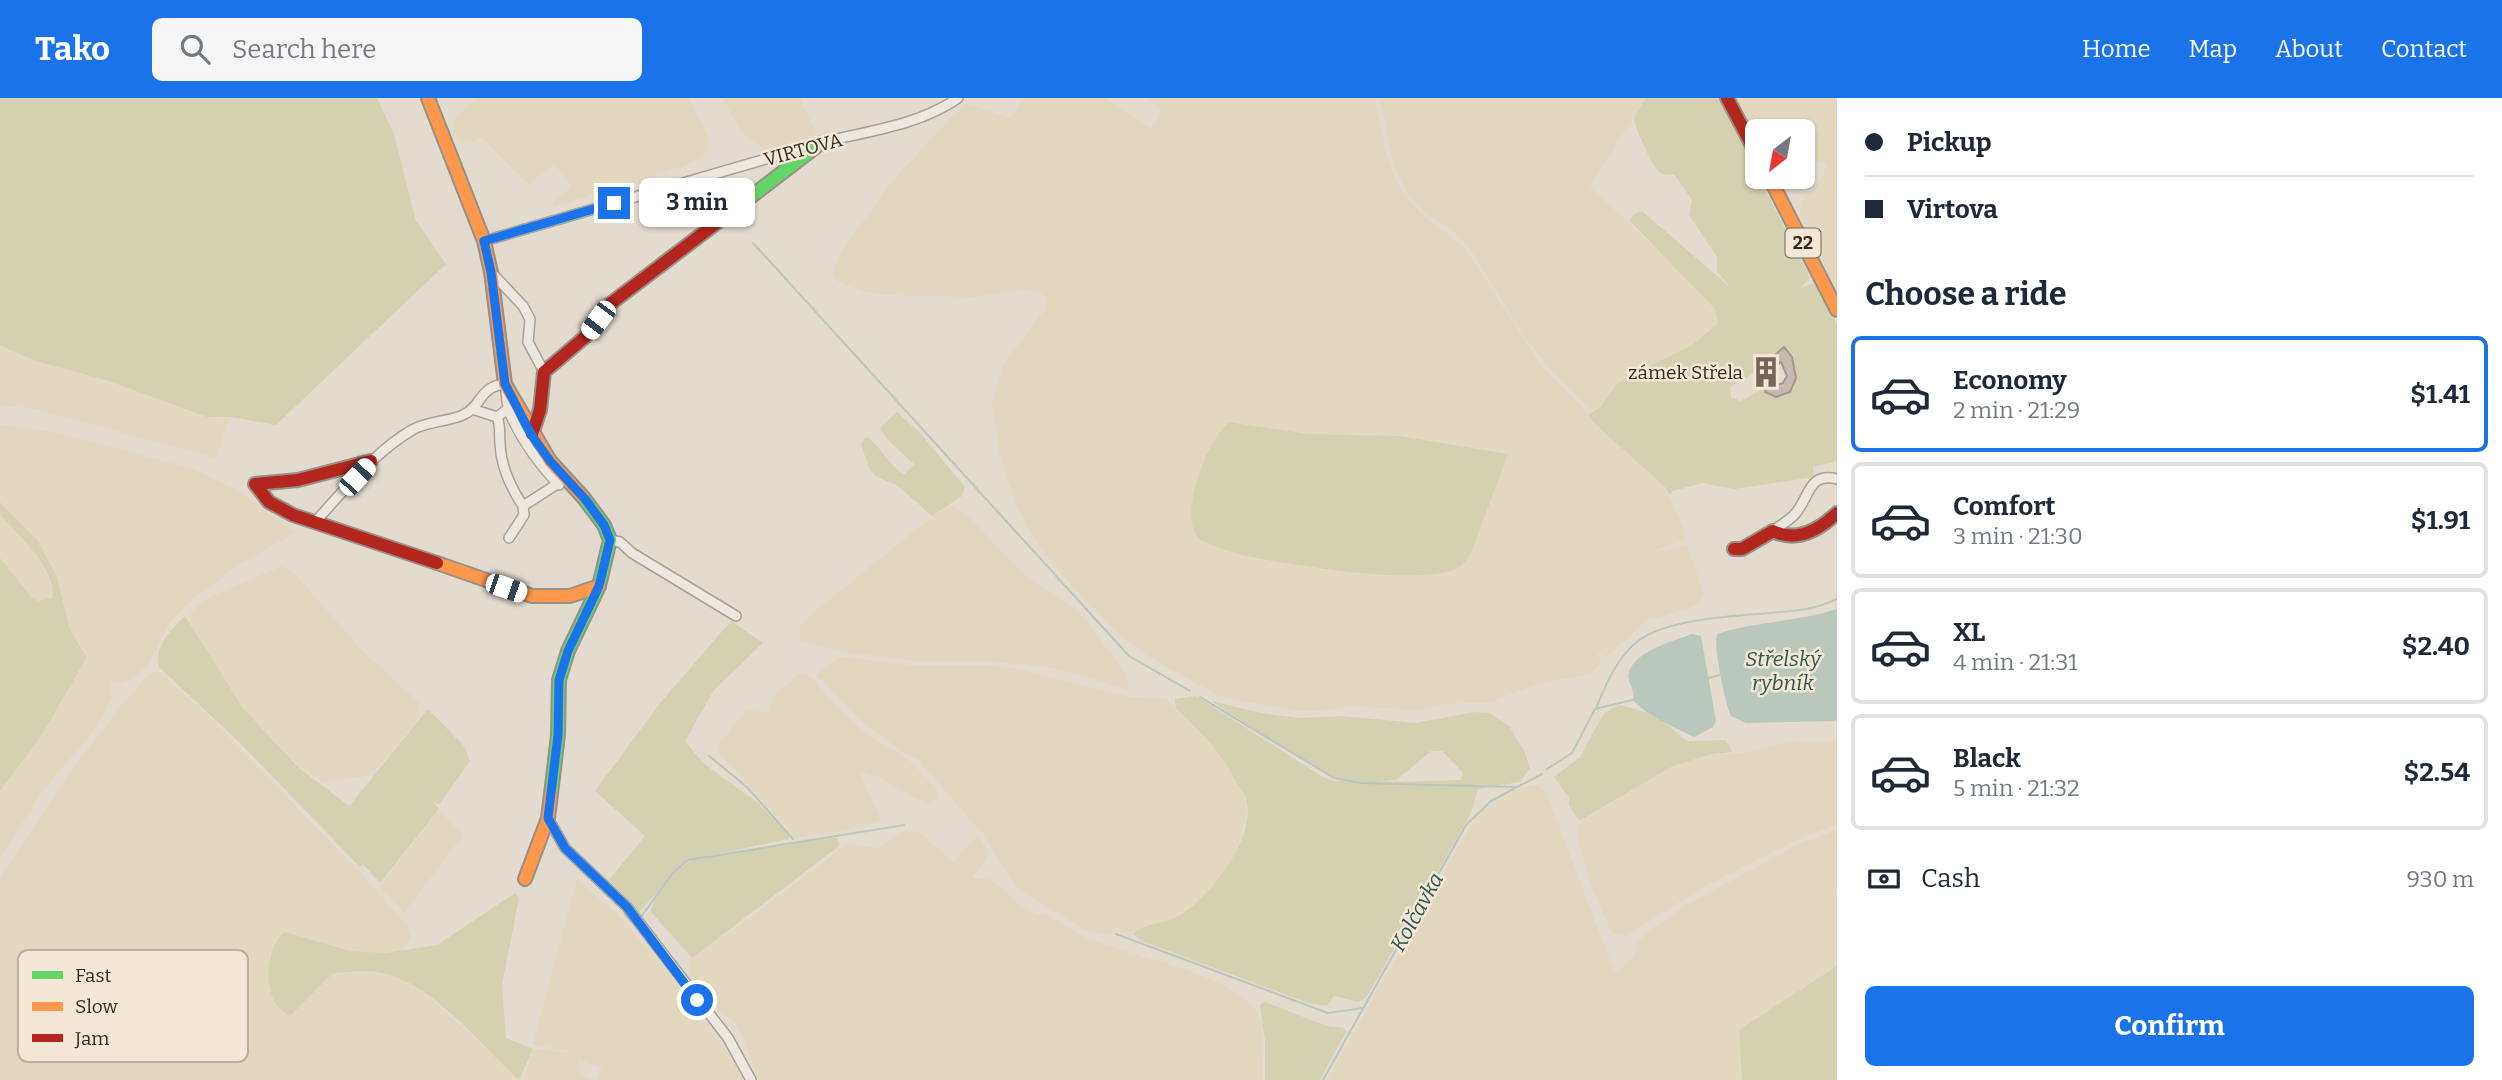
<!DOCTYPE html>
<meta charset="utf-8">
<style>
body{margin:0;font-family:Bitter,serif;background:#f6f6f7;color:#1f2937;height:100vh;display:flex;flex-direction:column;font-size:26px;white-space:nowrap}
*{box-sizing:border-box;margin:0}
p{font-size:23px;color:#747a83}
.icon{flex:none;width:38px;height:38px;fill:none;stroke:currentColor;stroke-width:2;stroke-linecap:round;stroke-linejoin:round}
.map{position:relative;flex:1;overflow:hidden}
.panel{display:flex;flex-direction:column;background:#fff;width:665px}
.panel>*{flex:none}
.top-card{display:grid;align-content:center;height:154px;padding:0 28px;background:#fff}
.needle{width:46px;rotate:211deg}
.buttons{position:absolute;left:1745px;top:21px;display:grid;gap:14px}
.buttons a{display:grid;place-items:center;width:70px;height:70px;border-radius:10px;background:#fff;box-shadow:0 2px 5px #0004;font-size:35px}
.end{position:absolute;width:32px;height:32px;margin:-16px;border:9px solid #1a73e8;background:#fff;box-shadow:0 0 0 4px #fff}
.from{border-radius:50%}
.bubble{position:absolute;height:49px;border-radius:10px;background:#fff;box-shadow:0 2px 5px #0004;font-size:23px;font-weight:700;line-height:49px;text-align:center}
.car{position:absolute;width:21px;height:42px;margin:-21px -10px;border-radius:9px;box-shadow:0 0 5px 2px #0007;background:linear-gradient(#fff 24%,#345 0 40%,#fff 0 76%,#345 0 86%,#fff 0)}
.top-card b{display:flex;align-items:center;gap:24px;height:66px;font-size:26px}
.top-card b+b{border-top:2px solid #e0e1e3}
.top-card i{width:18px;height:18px;background:#1f2937}
ul{padding:0;list-style:none}
li{display:flex;align-items:center;gap:21px;height:116px;margin:0 14px 10px;padding:0 14px;border:4px solid #e0e1e3;border-radius:10px}
li div{flex:1}
li b{display:block;font-size:26px}
li em{font-style:normal;font-weight:700}
li.active{border-color:#1a73e8}
li>.icon{width:63px;height:63px;stroke-width:1.5}
h2{padding:0 28px;font-size:32px;line-height:84px}
.pay{display:flex;align-items:center;gap:18px;height:77px;padding:0 28px;font-size:26px}
.pay p{margin-inline-start:auto}
.button{display:flex;gap:14px;margin-top:auto;padding:14px 28px}
.button a{flex:1;height:80px;border-radius:10px;background:#1a73e8;color:#fff;font-size:28px;font-weight:700;line-height:80px;text-align:center}
header{display:flex;align-items:center;gap:42px;box-sizing:border-box;height:98px;padding:0 35px;background:#1a73e8;color:#fff}
header strong{font-size:33px}
nav{display:flex;gap:38px;margin-inline-start:auto;font-size:24px}
.search{width:490px;height:63px;background:#f6f6f7;display:flex;align-items:center;gap:18px;box-sizing:border-box;padding:0 24px;border-radius:10px;color:#747a83;font-size:26px}
main{display:flex;flex:1;min-height:0}
.map>svg:first-child{display:block}
.farmland{fill:#e1d8bf;fill-rule:evenodd}
.green{fill:#d4d1b1;fill-rule:evenodd}
.water{fill:#b9c7bd}
.lines{fill:none;stroke-linecap:round;stroke-linejoin:round}
.stream{stroke:#b9c7bd;stroke-width:2}
.building{fill:#c6b9af;stroke:#a3978d;stroke-width:2;fill-rule:evenodd}
.street-casing{stroke:#a8a097;stroke-width:12}
.fast-casing{stroke:#989087;stroke-width:16}
.slow-casing{stroke:#989087;stroke-width:16}
.jam-casing{stroke:#989087;stroke-width:16}
.street{stroke:#ece7df;stroke-width:9}
.fast{stroke:#63d668;stroke-width:12}
.slow{stroke:#ff974d;stroke-width:12}
.jam{stroke:#b3261e;stroke-width:12}
.route{stroke:#1a73e8;stroke-width:9}
.labels{text-anchor:middle;stroke-width:5;stroke-linejoin:round;paint-order:stroke}
.shield{fill:#f3e8d5;stroke:#6f6256;stroke-width:2}
.shield-label{font-size:18px;font-weight:bold;fill:#36291f}
.street-label{font-size:19px;fill:#36291f;stroke:#f3e8d5}
.poi-label{font-size:19px;fill:#36291f;stroke:#f3e8d5;text-anchor:end}
.water-label{font-size:21px;font-style:italic;fill:#305550;stroke:#f3e8d5}
.key{fill:#f3e8d5;stroke:#baaf9e;stroke-width:2}
.key-label{font-size:19px;fill:#36291f}
</style>
<header>
<strong>Tako</strong>
<div class="search"><svg class="icon" aria-label="search" viewBox="0 0 24 24"><circle cx="10" cy="10" r="6"/><path d="M15 15l6 6"/></svg>Search here</div>
<nav><a>Home</a><a>Map</a><a>About</a><a>Contact</a></nav>
</header>
<main>
<div class="map">
<svg width="1837" height="982" viewBox="0 0 1837 982">
<rect width="100%" height="100%" fill="#e3dbce"/>
<path class="farmland" d="M477 0H688L708 38 709 50 701 59 684 68 556 108 550 107 572 88 554 66 528 87 482 39 468 46 457 42 452 33 454 21Z
M723 0H800L818 39 765 51 742 35Z
M1025 0H1105L1150 30 1156 25 1161 15 1160 10 1146 0H1375L1387 59 1397 84 1407 100 1421 115 1465 150 1542 269 1587 314 1594 325 1665 389 1683 428 1685 442 1642 457 1687 447 1704 496 1698 507 1657 520 1652 518 1605 560 1597 552 1601 565 1590 576 1536 586 1492 604 1444 606 1419 612 1350 608 1319 613H1297L1243 603 1218 597 1149 559 1117 534 1085 504 1040 450 1015 405 999 353 992 304 1004 266 1045 211 1046 200 1039 194 1020 192 976 199 888 197 863 193 840 185 835 180 833 172 839 158 889 87 948 23 966 6 1011 20ZM1229 324 1309 336 1400 338 1508 356 1471 455 1461 468 1443 474 1424 476 1332 473 1245 458Z
M1380 0H1646L1590 86 1592 91 1679 172 1715 211 1718 225 1691 248 1629 278 1616 287 1601 308 1594 312 1589 309 1546 266 1526 241 1467 146 1451 131 1425 115 1407 95 1394 69Z
M1737 0H1837V194L1802 123 1800 113 1805 100 1824 75 1827 66 1819 62 1806 79 1793 88 1788 89 1781 85 1775 79H1802V33H1757V39Z
M0 247 35 263 106 282 207 319 229 321 216 360 36 311 0 307Z
M0 327 54 334 193 371 236 391 293 433 291 437 240 466 189 504 170 524 149 565 134 580 120 586 109 583 112 600 97 629 44 691 0 759V693L40 640 87 559 93 565 70 532 57 479 38 443 0 404Z
M955 408 967 417 1026 479 1079 514 1126 576 1129 592 1055 570 990 563H918L851 555 801 543 799 530 809 518 938 414 946 409Z
M0 417 33 452 43 468 53 494 52 501 39 503 33 501 0 460Z
M282 468 294 475 361 551 419 605V618L414 627 379 669 365 678 322 684 299 668 243 610 192 529 189 521 192 513 210 499Z
M843 559 909 567H983L1018 571 1130 599 1166 601 1208 641 1229 667 1247 704 1244 726 1235 758 1211 792 1180 818 1136 833 1107 836 1084 832 1017 789 983 736 925 670 921 662 904 655 865 626 816 577 837 561Z
M159 574 213 622 367 782 407 827 412 841 402 852 386 855 350 853 285 834 269 855V880L273 898 285 916 290 917 333 875 377 874 402 882 427 896 519 982H0V782L61 687 121 608 150 575Z
M803 576 813 581 839 611 868 637 909 662 935 688 940 699 927 706 878 679 859 672 881 723 843 733 795 740 716 651 746 612 768 615 773 599 795 579Z
M1791 643 1837 644V726L1801 740 1698 792 1626 838 1612 835 1592 789 1579 747 1577 732 1581 723 1673 668 1713 656 1746 655Z
M1533 687 1540 688 1546 694 1614 873 1619 872 1634 858 1638 844 1647 835 1683 809 1801 745 1837 732V788L1835 792 1837 796V868L1739 932 1742 982H1327L1476 718 1498 702 1523 689Z
M439 712 463 737 404 815 379 789Z
M904 733 920 735 954 764 978 737 989 756 972 780 988 781 1002 790 1016 805 1035 815 1049 818 1087 841 1187 872 1221 886 1245 901 1257 912 1262 927 1263 982H758L744 940 737 927 706 901 690 881V860L746 822 847 746 879 750Z
M577 781 620 819 668 874 740 972 743 982H633L626 979 630 982H597L602 971 580 962 577 958 582 977 594 982H524L533 951 577 955 533 946Z"/>
<path class="green" d="M0 0H377L394 36 416 123 446 166 276 327 231 319H207L106 282 35 263 0 247Z
M1646 0H1718L1808 175 1809 181 1801 190 1814 185 1837 227V363L1813 369 1814 379 1734 391 1702 385 1673 393 1670 397 1665 389 1594 325 1589 317 1601 308 1616 287 1631 277 1691 248 1718 225 1715 211 1630 123 1633 117 1642 113 1731 190 1717 174V159L1689 117 1692 102 1674 76C1668 77 1661 77 1657 72 1652 67 1634 27 1634 20ZM1784 249C1798 266 1804 294 1776 299L1766 294 1767 289 1740 303 1731 299 1730 290C1738 282 1750 279 1759 272 1768 264 1774 256 1784 249Z
M897 314 921 336 965 389 962 398 932 418 898 388 876 378 870 372 861 347 864 340 868 339C882 351 889 367 904 377L914 366 890 344 880 330Z
M1229 324 1309 336 1400 338 1508 356 1471 455C1468 458 1465 465 1461 468 1430 491 1285 466 1246 458 1230 454 1215 448 1200 442 1176 420 1207 342 1229 324Z
M0 404 38 443 57 479 70 532 87 559 40 640 0 693V460L33 501 39 503 52 500C58 473 17 435 0 417Z
M185 518 243 610 299 670 349 708 428 611 464 648 470 663 439 707 432 702 439 711 380 785 363 766 360 769 240 645 159 569C153 550 172 530 185 518Z
M731 523 763 545 714 592 685 643 703 665 758 705 789 737V741L687 762 639 814 609 782 645 738 595 693 661 604Z
M1196 598 1323 679 1334 683 1372 684 1344 682 1326 676 1211 603 1261 615 1299 620 1342 618 1416 625 1474 614 1490 615 1510 629 1525 655 1530 670 1520 684 1478 691 1471 715 1366 900 1359 904 1334 898 1327 908 1308 905 1142 843 1133 836C1147 824 1167 826 1182 816 1212 796 1254 742 1247 704 1246 699 1242 693 1239 689 1224 657 1201 634 1176 610L1175 601ZM1431 653H1442L1463 675 1461 682 1378 684 1398 681Z
M1620 607 1655 617 1687 643 1726 642 1732 654 1712 656 1673 668 1579 723 1569 707V700L1554 679 1580 659 1604 615Z
M831 738 838 741 839 748 692 860 651 814C653 796 677 769 693 762Z
M515 795 519 800 502 886 506 940 533 951 519 982C479 947 433 883 377 874 363 872 347 875 333 875L290 918C261 906 263 850 285 834L350 853 386 855 437 847Z
M1837 868V982H1742L1739 932Z
M1265 904 1327 928 1344 930 1346 934 1320 982H1265V942L1260 907Z"/>
<path class="water" d="M1837 511V623L1746 625 1731 618C1725 605 1713 547 1717 536 1757 523 1798 524 1837 511Z
M1692 536 1701 538 1716 623 1713 629 1694 639C1680 632 1641 614 1633 602 1636 591 1626 584 1629 574 1636 552 1674 543 1692 536Z"/>
<g class="lines">
<path class="stream" d="M753 145 1129 558 1190 593
M1708 580 1720 577
M1200 599 1334 680 1362 685 1515 689
M1596 610C1606 586 1617 559 1638 543 1666 521 1734 518 1769 515 1793 513 1815 512 1837 501
M709 658 747 689 793 741
M1547 671 1572 655 1595 611 1632 602
M625 816 631 824
M641 819 672 776 688 762 904 727
M1116 836 1328 915 1363 910
M1323 982 1466 727 1491 703 1542 676"/>
</g>
<path class="building" d="M1784 249 1792 259 1796 280 1790 294 1776 299 1765 294 1767 289 1759 271ZM1781 264 1787 278 1783 285 1777 287 1770 273Z"/>
<g class="lines">
<defs>
<path id="street" d="M484 143C595 111 706 78 817 46 865 33 916 29 958 0
M492 175 523 208 530 221 528 244 544 274
M472 311 497 319 508 311C520 340 536 363 559 387
M497 319C501 328 499 337 500 346 501 369 511 390 523 408L565 381
M314 425C344 393 373 355 412 332 428 323 447 324 463 317 483 308 478 289 505 286L508 311
M1773 433C1780 427 1789 423 1795 416 1810 399 1808 374 1837 381
M509 440 524 417 523 408
M610 442 620 444 632 455 736 518
M548 720 565 750 627 809 728 940 751 982"/>
<path id="fast" d="M727 117 821 45
M551 696 558 637 559 582 568 553 599 488 610 442 604 427 583 399"/>
<path id="slow" d="M428 0 484 143 491 174 505 286 550 363 583 399
M1769 79 1837 212
M437 465 532 498H570L599 488
M525 781 548 720 551 696"/>
<path id="jam" d="M1727 0 1757 57
M532 336 540 312 544 274 585 239 610 206 727 117
M371 363 298 382 255 386 269 404 293 417 437 465
M1734 451H1742L1773 433C1797 445 1819 432 1837 415"/>
</defs>
<use href="#street" class="street-casing"/>
<use href="#fast" class="fast-casing"/>
<use href="#slow" class="slow-casing"/>
<use href="#jam" class="jam-casing"/>
<use href="#street" class="street"/>
<use href="#fast" class="fast"/>
<use href="#slow" class="slow"/>
<use href="#jam" class="jam"/>
</g>
<g class="lines">
<path class="route" d="M614 105 484 143 491 174 505 286 531 336 550 363 585 401 604 427 610 442 599 488 568 553 559 582 558 637 548 720 565 750 627 809 697 902"/>
</g>
<defs>
<symbol id="building-bare" viewBox="-9 -9 18 18"><path d="M-4-6H4V6H1V3H-1V6H-4ZM-2.5-4.3h1.7v1.8h-1.7ZM.8-4.3h1.7v1.8H.8ZM-2.5-1h1.7V.8h-1.7ZM.8-1h1.7V.8H.8Z" fill="#73675c" stroke="#f3e8d5" stroke-width="2.5" paint-order="stroke"/></symbol>
</defs>
<g fill-rule="evenodd">
<use href="#building-bare" x="1744" y="252" width="44" height="44"/>
</g>
<g class="labels">
<rect class="shield" x="1785.5" y="130.5" width="35" height="29" rx="5"/>
<g class="shield-label">
<text x="1803" y="151">22</text>
</g>
<g class="street-label">
<text transform="translate(803 51) rotate(-15)" y="7">VIRTOVA</text>
</g>
<g class="poi-label">
<text x="1743" y="281">zámek Střela</text>
</g>
<g class="water-label">
<text x="1783" y="568">Střelský<tspan x="1783" dy="24">rybník</tspan></text>
<text transform="translate(1417 814) rotate(-61)" y="7">Kolčavka</text>
</g>
</g>
<rect x="18" y="852" width="230" height="112" rx="10" class="key"/>
<rect x="32" y="873" width="31" height="8" fill="#63d668"/>
<rect x="32" y="904" width="31" height="9" fill="#ff974d"/>
<rect x="32" y="936" width="31" height="8" fill="#b3261e"/>
<g class="key-label">
<text x="75" y="884">Fast</text>
<text x="75" y="915">Slow</text>
<text x="75" y="947">Jam</text>
</g>
</svg>
<div class="buttons">
<a><svg class="needle" viewBox="-14 -14 28 28"><path d="M0-13l5 13h-10z" fill="#e53935"/><path d="M0 13l5-13h-10z" fill="#747a83"/></svg></a>
</div>
<i class="end from" style="left:697px;top:902px"></i>
<i class="end" style="left:614px;top:105px"></i>
<div class="bubble" style="left:639px;top:80px;width:116px">3 min</div>
<i class="car" style="left:598px;top:222px;rotate:217deg"></i>
<i class="car" style="left:357px;top:379px;rotate:43deg"></i>
<i class="car" style="left:506px;top:490px;rotate:109deg"></i>
</div>
<section class="panel">
<div class="top-card">
<b><i class="from"></i>Pickup</b>
<b><i></i>Virtova</b>
</div>
<h2>Choose a ride</h2>
<ul>
<li class="active"><svg class="icon" aria-label="car" viewBox="0 0 24 24"><path d="M5 17H2v-5l4-1 3-4h7l3 4 3 1v5h-3M9 17h6M6 11h13"/><circle cx="7" cy="17" r="2"/><circle cx="17" cy="17" r="2"/></svg><div><b>Economy</b><p>2 min · 21:29</p></div><em>$1.41</em></li>
<li><svg class="icon" aria-label="car" viewBox="0 0 24 24"><path d="M5 17H2v-5l4-1 3-4h7l3 4 3 1v5h-3M9 17h6M6 11h13"/><circle cx="7" cy="17" r="2"/><circle cx="17" cy="17" r="2"/></svg><div><b>Comfort</b><p>3 min · 21:30</p></div><em>$1.91</em></li>
<li><svg class="icon" aria-label="car" viewBox="0 0 24 24"><path d="M5 17H2v-5l4-1 3-4h7l3 4 3 1v5h-3M9 17h6M6 11h13"/><circle cx="7" cy="17" r="2"/><circle cx="17" cy="17" r="2"/></svg><div><b>XL</b><p>4 min · 21:31</p></div><em>$2.40</em></li>
<li><svg class="icon" aria-label="car" viewBox="0 0 24 24"><path d="M5 17H2v-5l4-1 3-4h7l3 4 3 1v5h-3M9 17h6M6 11h13"/><circle cx="7" cy="17" r="2"/><circle cx="17" cy="17" r="2"/></svg><div><b>Black</b><p>5 min · 21:32</p></div><em>$2.54</em></li>
</ul>
<div class="pay"><svg class="icon" aria-label="cash" viewBox="0 0 24 24"><path d="M3 7h18v10H3z"/><circle cx="12" cy="12" r="2"/></svg>Cash<p>930 m</p></div>
<div class="button"><a>Confirm</a></div>
</section>
</main>
